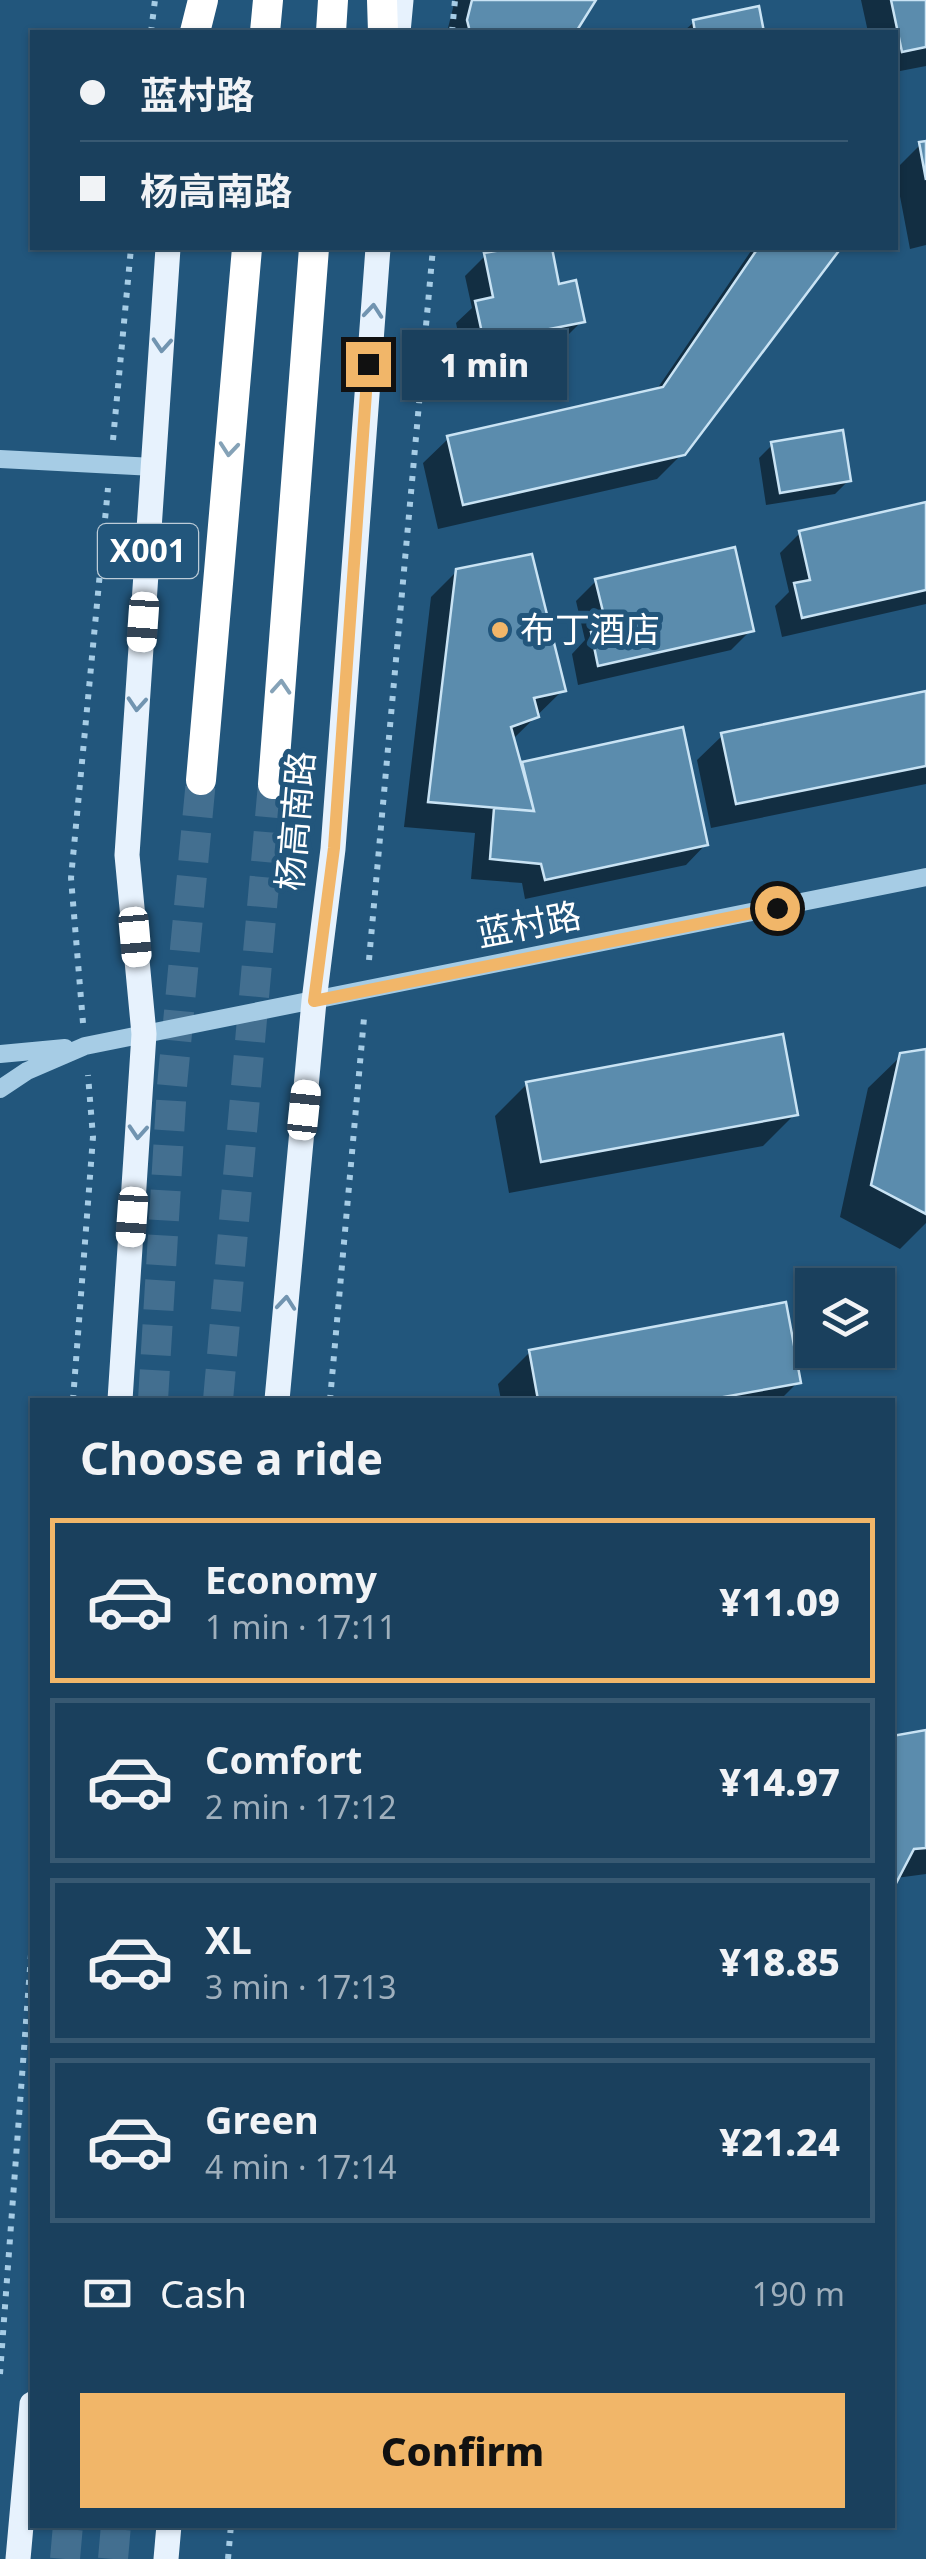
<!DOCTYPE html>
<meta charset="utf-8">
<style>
body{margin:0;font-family:"Noto Sans","Noto Sans SC",sans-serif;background:#274b66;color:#f1f3f6;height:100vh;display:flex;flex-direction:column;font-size:38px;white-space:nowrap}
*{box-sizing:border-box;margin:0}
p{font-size:32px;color:#9fafbc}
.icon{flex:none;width:55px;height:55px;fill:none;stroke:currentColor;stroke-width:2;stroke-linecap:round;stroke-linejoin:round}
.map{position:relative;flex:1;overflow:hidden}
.details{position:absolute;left:30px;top:1398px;width:865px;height:1130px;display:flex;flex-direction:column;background:#1a405d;border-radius:0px;box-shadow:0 2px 8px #0004,0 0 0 2px #385972}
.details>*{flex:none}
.banner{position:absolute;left:30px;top:30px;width:868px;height:220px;border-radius:0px;box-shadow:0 2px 8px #0004,0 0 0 2px #385972;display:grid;align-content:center;height:220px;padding:0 50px;background:#1a405d}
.tools{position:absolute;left:795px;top:1268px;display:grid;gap:20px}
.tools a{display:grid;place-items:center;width:100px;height:100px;border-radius:0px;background:#1a405d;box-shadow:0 2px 8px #0004,0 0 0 2px #385972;font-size:50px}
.end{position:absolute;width:45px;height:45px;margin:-22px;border:12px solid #f1b669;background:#111;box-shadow:0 0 0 5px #111}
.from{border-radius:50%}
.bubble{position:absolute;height:70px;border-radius:0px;background:#1a405d;box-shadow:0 2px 8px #0004,0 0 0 2px #385972;font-size:32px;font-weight:800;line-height:70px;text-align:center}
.car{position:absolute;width:30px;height:60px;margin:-30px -15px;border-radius:12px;box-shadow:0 0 8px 2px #0007;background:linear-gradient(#fff 24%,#345 0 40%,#fff 0 76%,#345 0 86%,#fff 0)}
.banner b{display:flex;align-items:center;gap:35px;height:95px;font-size:38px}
.banner b+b{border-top:2px solid #385972}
.banner i{width:25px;height:25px;background:#f1f3f6}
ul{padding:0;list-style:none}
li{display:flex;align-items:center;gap:30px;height:165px;margin:0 20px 15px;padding:0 30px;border:5px solid #385972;border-radius:0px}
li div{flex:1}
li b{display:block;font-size:38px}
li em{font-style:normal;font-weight:800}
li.selected{border-color:#f1b669}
li>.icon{width:90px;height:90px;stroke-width:1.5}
h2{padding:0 50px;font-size:45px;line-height:120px}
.pay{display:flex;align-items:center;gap:25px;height:110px;padding:0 50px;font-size:38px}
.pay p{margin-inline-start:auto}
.button{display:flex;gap:20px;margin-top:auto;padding:20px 50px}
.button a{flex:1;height:115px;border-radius:0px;background:#f1b669;color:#111;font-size:40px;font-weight:800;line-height:115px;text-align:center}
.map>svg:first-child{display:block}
.shadow{fill:#0007}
.building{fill:#5b8cad;stroke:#c9e3f4;stroke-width:2.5}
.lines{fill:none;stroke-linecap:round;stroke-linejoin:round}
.highway-tunnel{stroke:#436f90;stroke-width:30;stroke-dasharray:30 15;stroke-linecap:butt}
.path{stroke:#a6cce5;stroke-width:6;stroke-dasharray:5 8;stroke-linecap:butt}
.minor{stroke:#a6cce5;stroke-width:18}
.major{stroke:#e7f2fd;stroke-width:25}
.highway{stroke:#fff;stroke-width:30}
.oneway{stroke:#7194b0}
.oneway2{stroke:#85a2b7}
.route{stroke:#f1b669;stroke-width:12}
.poi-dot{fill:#f1b669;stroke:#22567c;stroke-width:4}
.labels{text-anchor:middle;stroke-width:10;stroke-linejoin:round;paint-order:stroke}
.shield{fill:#22567c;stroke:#bdccd8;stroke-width:2.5}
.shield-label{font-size:32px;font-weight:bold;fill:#fff}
.poi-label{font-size:35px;fill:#fff;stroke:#22567c;text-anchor:start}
.street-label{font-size:35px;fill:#fff;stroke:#22567c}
</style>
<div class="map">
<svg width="926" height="2559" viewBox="0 0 926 2559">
<rect width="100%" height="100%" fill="#22567c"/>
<path class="shadow" d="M455 0H593L573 32H447Z
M861 0H926V66L895 72V32H868Z
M757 9 762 32H683L694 22Z
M926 144V245L910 249 895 170 920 145Z
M525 248H549L558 287 582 321 562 341 464 361 456 323 472 308 465 276 485 256Z
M753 248H838L683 453 657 479 438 529 423 463 449 438 655 392Z
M773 444 849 480 835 494 766 505 759 458Z
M926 504V604L782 637 775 606 789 592 780 553 800 533Z
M457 571 563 690 512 740 520 768 524 764 706 844 686 865 525 899 522 883 471 879 475 833 404 827 431 597Z
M596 581 751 630 731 650 578 685 572 654 585 640 576 601Z
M926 694V784L711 828 697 760 723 735Z
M926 1051V1223L900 1249 840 1217 868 1088 901 1056Z
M527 1084 795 1114 763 1146 509 1193 495 1116Z
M530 1352 798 1382 780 1400H501L498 1384Z
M926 1732V1874L896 1878Z"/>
<path class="building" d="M472 0H596L576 32H470L467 20Z
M891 0H926V47L902 52Z
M759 6 764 32H695L693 20Z
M926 141V180L919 142Z
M512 248H552L559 284 576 280 585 322 484 342 475 301 493 297 484 253Z
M758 248H841L685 455 463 505 447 436 663 387Z
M843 430 851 481 780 493 771 442Z
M926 502V590L802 618 794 583 810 580 799 531Z
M735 547 754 631 598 666 591 632 607 628 595 579Z
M532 554 566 691 534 698 539 717 511 727 534 811 428 802 456 569Z
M926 691V766L736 804 721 733Z
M683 727 708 845 545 880 541 864 490 859 494 808 534 811 522 762Z
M783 1034 798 1115 541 1162 526 1082Z
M926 1049V1214L871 1185 900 1053Z
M786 1302 801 1383 707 1400H538L529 1350Z
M926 1730V1848L914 1849 892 1891V1736Z"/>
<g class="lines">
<path class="highway-tunnel" d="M153 1400 172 1086 201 780
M218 1400 273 784
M65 2559 68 2525
M113 2559 116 2525"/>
<path class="path" d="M151 32 155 0
M452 32 455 0
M113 440 131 248
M369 960 433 248
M83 1023 71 878 108 488
M73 1400 93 1137 88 1075
M330 1400 364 1018
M0 2374 32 1941
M228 2559 231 2525"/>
<path class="minor" d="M0 459 154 467
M0 1054 65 1048
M0 1089 27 1071 85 1046 926 877"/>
<path class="major" d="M398 32 401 0
M120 1400 144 1034 127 855 168 248
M277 1400 314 1001 333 849 378 248
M18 2559 32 2404
M166 2559 169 2525"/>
<path class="highway" d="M382 0 383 32
M195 32 203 0
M265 32 268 0
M331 32 333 0
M201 780 247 248
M273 784 314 248"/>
</g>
<defs><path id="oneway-chevron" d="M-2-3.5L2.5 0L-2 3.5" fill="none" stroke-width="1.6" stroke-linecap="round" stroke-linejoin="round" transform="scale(2.5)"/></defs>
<g class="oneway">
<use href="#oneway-chevron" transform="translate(373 311) rotate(-85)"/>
<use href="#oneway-chevron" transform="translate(162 345) rotate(94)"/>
<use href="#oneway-chevron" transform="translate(137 704) rotate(94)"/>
<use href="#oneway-chevron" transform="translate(138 1132) rotate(94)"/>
<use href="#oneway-chevron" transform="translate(286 1303) rotate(-85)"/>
</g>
<g class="oneway2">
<use href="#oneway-chevron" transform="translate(229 449) rotate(95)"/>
<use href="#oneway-chevron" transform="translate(281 687) rotate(-86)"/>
</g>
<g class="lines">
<path class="route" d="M368 364 334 848 314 1001 777 908"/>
</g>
<circle class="poi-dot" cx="500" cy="630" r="10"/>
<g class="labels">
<rect class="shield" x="98" y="524" width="100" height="54" rx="8"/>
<g class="shield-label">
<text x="148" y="562">X001</text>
</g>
<g class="poi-label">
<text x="520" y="642">布丁酒店</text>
</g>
<g class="street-label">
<text transform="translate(296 821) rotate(-85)" y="12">杨高南路</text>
<text transform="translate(529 925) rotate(-11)" y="12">蓝村路</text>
</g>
</g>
</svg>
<div class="tools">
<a><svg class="icon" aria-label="layers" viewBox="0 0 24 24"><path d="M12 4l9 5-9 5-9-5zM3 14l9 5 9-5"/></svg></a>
</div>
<i class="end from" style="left:777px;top:908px"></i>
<i class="end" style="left:368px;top:364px"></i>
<div class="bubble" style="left:402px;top:330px;width:165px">1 min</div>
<i class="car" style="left:143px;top:622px;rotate:184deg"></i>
<i class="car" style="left:135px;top:937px;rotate:175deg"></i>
<i class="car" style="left:304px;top:1110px;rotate:6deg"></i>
<i class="car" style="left:132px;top:1217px;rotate:184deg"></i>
<div class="banner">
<b><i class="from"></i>蓝村路</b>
<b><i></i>杨高南路</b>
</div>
<section class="details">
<h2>Choose a ride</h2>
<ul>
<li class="selected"><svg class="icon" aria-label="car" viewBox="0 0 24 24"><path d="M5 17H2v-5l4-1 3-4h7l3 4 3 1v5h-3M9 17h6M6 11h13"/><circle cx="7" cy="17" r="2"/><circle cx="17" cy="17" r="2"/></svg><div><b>Economy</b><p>1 min · 17:11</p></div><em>¥11.09</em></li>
<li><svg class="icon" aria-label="car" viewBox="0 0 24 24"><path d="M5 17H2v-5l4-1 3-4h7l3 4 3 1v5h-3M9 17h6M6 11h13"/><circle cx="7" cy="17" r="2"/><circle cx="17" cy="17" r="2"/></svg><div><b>Comfort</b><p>2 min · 17:12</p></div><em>¥14.97</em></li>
<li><svg class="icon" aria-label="car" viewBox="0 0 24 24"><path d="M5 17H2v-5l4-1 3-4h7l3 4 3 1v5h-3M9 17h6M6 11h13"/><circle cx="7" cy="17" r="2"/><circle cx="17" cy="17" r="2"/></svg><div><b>XL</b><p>3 min · 17:13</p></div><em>¥18.85</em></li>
<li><svg class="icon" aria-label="car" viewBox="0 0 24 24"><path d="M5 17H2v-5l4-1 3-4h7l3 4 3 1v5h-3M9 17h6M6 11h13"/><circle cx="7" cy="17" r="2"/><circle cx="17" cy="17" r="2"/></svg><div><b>Green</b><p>4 min · 17:14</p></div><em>¥21.24</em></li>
</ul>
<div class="pay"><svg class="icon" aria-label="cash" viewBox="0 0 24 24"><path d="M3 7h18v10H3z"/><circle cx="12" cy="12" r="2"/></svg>Cash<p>190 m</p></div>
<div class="button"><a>Confirm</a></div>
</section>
</div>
